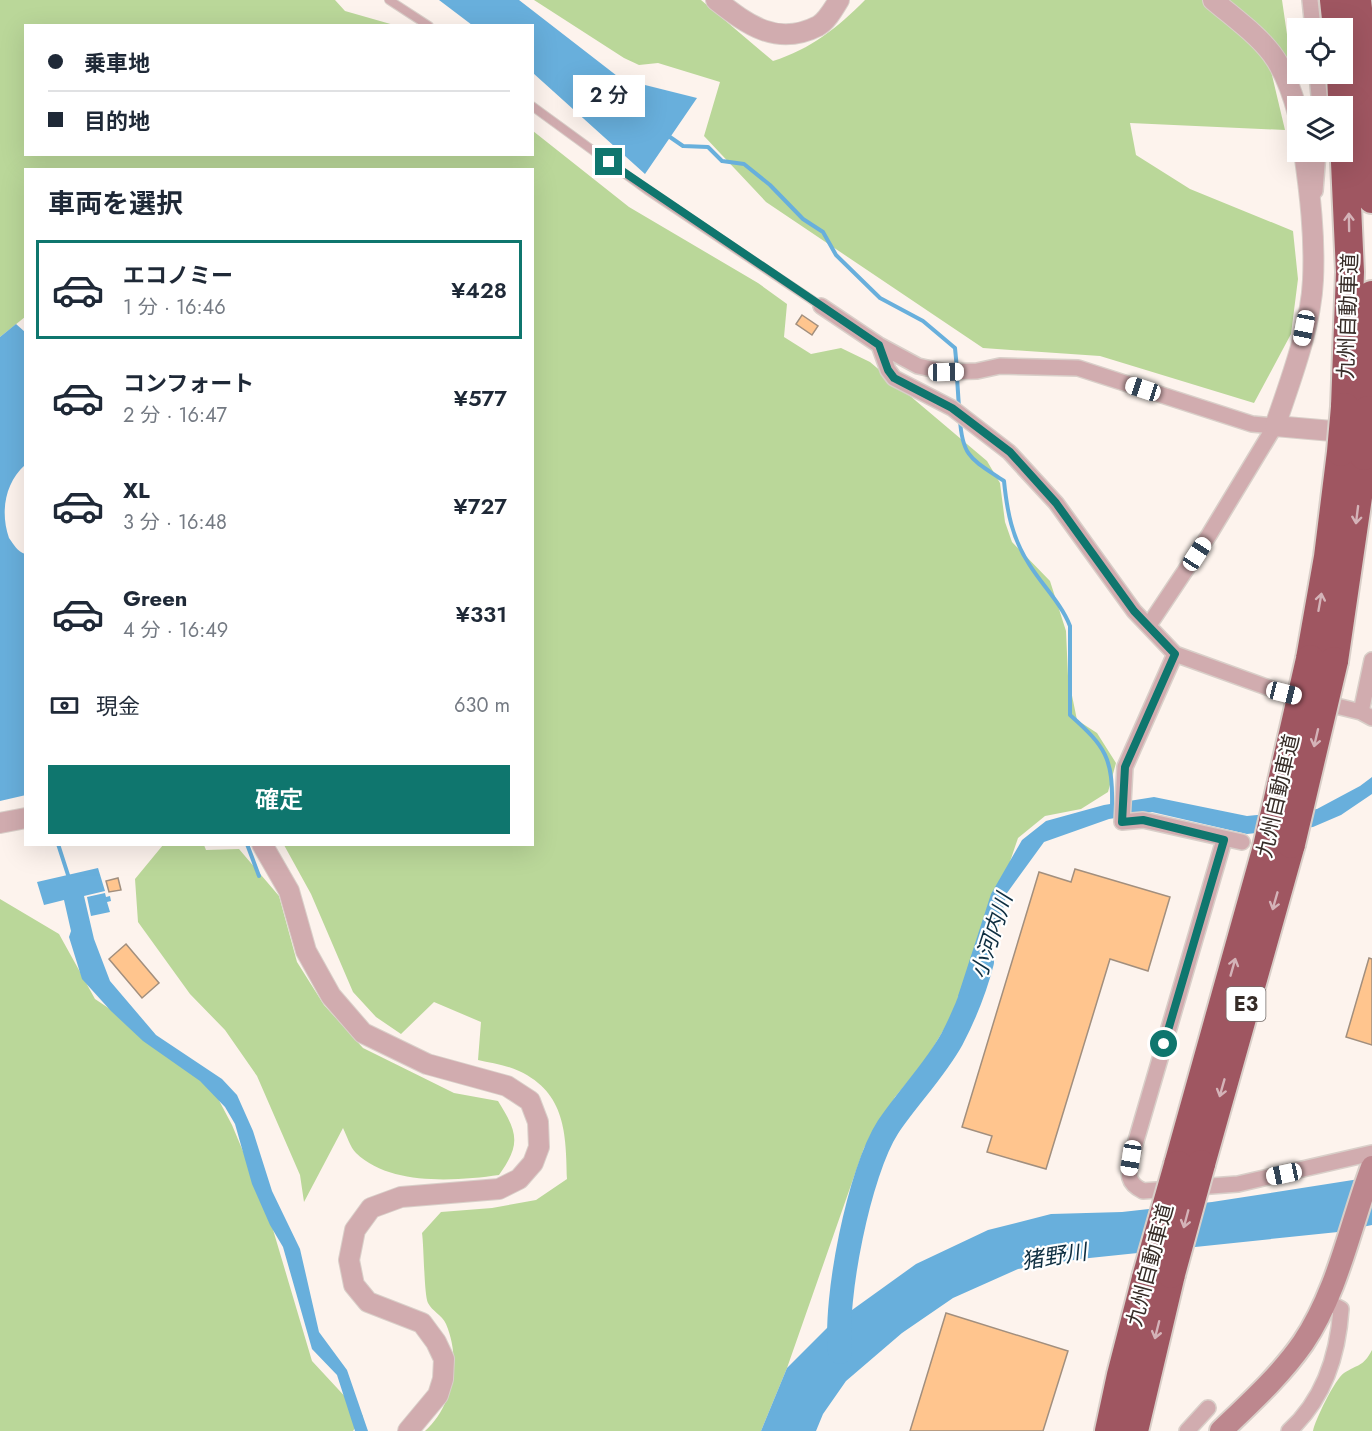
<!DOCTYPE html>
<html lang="ja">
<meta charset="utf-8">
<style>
body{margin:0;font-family:Jost,"Noto Sans JP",sans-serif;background:#f6f6f7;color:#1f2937;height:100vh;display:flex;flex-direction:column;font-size:22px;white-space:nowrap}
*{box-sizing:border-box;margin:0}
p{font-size:20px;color:#747a83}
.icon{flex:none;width:33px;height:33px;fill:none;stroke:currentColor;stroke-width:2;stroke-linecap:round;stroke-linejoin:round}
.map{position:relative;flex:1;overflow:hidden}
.side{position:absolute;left:24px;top:168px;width:510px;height:678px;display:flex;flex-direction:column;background:#fff;border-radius:0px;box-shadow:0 6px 24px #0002}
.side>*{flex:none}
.hud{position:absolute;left:24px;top:24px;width:510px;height:132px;border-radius:0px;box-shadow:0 6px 24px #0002;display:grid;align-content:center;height:132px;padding:0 24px;background:#fff}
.fabs{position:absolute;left:1287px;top:18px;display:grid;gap:12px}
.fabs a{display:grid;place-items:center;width:66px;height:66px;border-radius:0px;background:#fff;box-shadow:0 6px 24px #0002;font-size:30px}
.end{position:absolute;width:27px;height:27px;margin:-14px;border:8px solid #0f766e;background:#fff;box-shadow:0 0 0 3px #fff}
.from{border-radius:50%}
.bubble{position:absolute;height:42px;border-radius:0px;background:#fff;box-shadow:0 6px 24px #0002;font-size:20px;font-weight:600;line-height:42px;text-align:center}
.car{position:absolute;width:18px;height:36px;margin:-18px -9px;border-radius:8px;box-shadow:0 0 4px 2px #0007;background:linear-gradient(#fff 24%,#345 0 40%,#fff 0 76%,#345 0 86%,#fff 0)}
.hud b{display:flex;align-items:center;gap:21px;height:57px;font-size:22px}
.hud b+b{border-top:2px solid #e0e1e3}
.hud i{width:15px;height:15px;background:#1f2937}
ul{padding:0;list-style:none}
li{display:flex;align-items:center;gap:18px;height:99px;margin:0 12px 9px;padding:0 12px;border:3px solid transparent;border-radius:0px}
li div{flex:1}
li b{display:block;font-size:22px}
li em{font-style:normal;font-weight:600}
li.on{border-color:#0f766e}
li>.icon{width:54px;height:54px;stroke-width:1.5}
h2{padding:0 24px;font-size:27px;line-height:72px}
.pay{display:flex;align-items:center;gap:15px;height:66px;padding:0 24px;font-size:22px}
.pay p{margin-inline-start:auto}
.primary-button{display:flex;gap:12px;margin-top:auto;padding:12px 24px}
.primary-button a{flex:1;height:69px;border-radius:0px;background:#0f766e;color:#fff;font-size:24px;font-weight:600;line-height:69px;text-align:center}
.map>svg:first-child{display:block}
.green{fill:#bad799}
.water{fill:#68afdc}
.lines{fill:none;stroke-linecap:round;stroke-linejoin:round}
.stream{stroke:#68afdc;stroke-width:4}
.river{stroke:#68afdc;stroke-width:24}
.building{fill:#ffc58e;stroke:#a28f7e;stroke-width:1.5}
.service-casing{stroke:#d9cfc9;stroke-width:10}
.minor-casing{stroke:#d9cfc9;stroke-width:18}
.tertiary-casing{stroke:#d9cfc9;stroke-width:22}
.secondary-casing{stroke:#d9cfc9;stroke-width:26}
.motorway-casing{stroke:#d9cfc9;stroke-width:32}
.service{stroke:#d1acaf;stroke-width:8}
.minor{stroke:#d1acaf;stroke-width:15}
.tertiary{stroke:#d1acaf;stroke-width:20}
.secondary{stroke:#bd878e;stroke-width:22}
.motorway{stroke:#9f5661;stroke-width:28}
.motorway-bridge-casing{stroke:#d9cfc9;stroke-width:32;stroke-linecap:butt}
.motorway-bridge{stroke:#9f5661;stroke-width:28}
.oneway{stroke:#d4b3b8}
.route{stroke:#0f766e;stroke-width:8}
.labels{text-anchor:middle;stroke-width:4.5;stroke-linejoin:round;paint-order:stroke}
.shield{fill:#fff;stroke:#726b68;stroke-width:1.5}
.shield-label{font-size:20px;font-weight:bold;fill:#362c27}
.street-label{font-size:21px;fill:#362c27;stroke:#fff}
.water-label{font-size:22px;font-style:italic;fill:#0e2e41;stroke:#fff}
</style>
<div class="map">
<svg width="1372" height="1431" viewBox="0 0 1372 1431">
<rect width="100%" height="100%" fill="#fdf3ed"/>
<path class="green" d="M0 0H335L345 11 394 25 26 26V154H532L533 131 629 207 758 283 787 304 784 337 811 354 841 348 870 362 987 461 1000 483 1005 522 1012 542 1050 581 1066 631 1068 676 1077 720 1097 733 1116 763 1108 792 1081 809 1045 816 1018 838 965 994 925 1061 895 1097 864 1148 787 1368 761 1431H425C454 1405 461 1359 446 1324 442 1315 432 1311 428 1303 424 1295 424 1246 422 1233L441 1212 492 1208 536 1200 567 1179C566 1134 566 1093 519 1071 507 1065 491 1063 478 1060L481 1022 434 1002 401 1034 376 1017 353 992 311 894 284 845 532 844V170H26L25 317 0 337Z
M534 0H701L773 61C811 49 837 28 865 0H1282L1290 55 1271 71 1285 130 1130 123 1136 155 1190 189 1293 231 1298 279 1291 334 1254 403 1100 356 983 348 766 202 704 136 720 82 658 63 639 65 624 58Z
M163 845H204L206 850 239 849 279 896 297 962 324 1005 363 1048 454 1093 498 1101C518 1133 521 1144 499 1175 456 1181 390 1186 356 1153 350 1147 347 1136 343 1128L304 1202 300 1175 257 1076 225 1030 190 994 138 922 135 879Z
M0 899 59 934 95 999 204 1072 232 1125 266 1206 312 1361 363 1416 353 1431H0Z
M1372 1350V1431H1313C1315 1420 1335 1379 1344 1373 1358 1364 1363 1367 1372 1350Z"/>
<path class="water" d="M439 0H519L621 79 697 98 645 174 533 73 532 26 472 25Z
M16 324 25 332V465C5 483 0 512 9 538 14 545 17 551 25 554L26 795 0 801V337Z
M1372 777V794L1341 815 1313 827 1247 834 1152 812 1109 819 1044 842 1007 893 982 993 958 996 991 894 1022 840 1046 821 1104 805 1154 797 1247 816 1317 809 1360 786Z
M98 868 105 891 84 896 94 939 110 981 156 1035 222 1079 237 1095 253 1131 272 1191 300 1249 319 1332 347 1370 368 1431H355L337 1375 312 1349 283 1247 270 1225 252 1184 235 1124 225 1107 200 1081 143 1041 111 1011 82 979 69 937 71 931 64 900 44 905 37 882Z
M105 893 106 897 110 896 111 901 107 902 110 912 91 916 87 897Z
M1372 1177V1225L1338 1232 1080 1259 1018 1269 953 1298 902 1333 846 1381 823 1414 816 1431H761L787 1368 827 1328 916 1264 988 1230 1051 1214 1122 1212 1212 1202Z"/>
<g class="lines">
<path class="stream" d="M667 135 683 146 708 147 722 161 744 164 770 185 803 219 823 232 836 255 880 298 923 321 955 348 957 369
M957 377 959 408
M960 419C962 458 973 460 1004 481 1007 511 1012 538 1029 564 1042 585 1061 603 1070 626V715C1106 747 1113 758 1112 807
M58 844 69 878
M247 844 259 876"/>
<path class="river" d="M840 1352C834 1299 859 1172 888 1127 908 1097 935 1070 952 1039 965 1014 975 989 982 962"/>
</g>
<path class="building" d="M802 315 818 326 812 335 796 324Z
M1075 869 1170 897 1148 971 1110 959 1046 1169 987 1152 992 1136 962 1127 1039 872 1071 882Z
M118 878 121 890 109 892 106 881Z
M126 944 159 983 142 998 109 959Z
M1369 958 1372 959V1045L1346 1037Z
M946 1313 1068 1351 1043 1431H910Z"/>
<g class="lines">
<defs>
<path id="service" d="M389 0 429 26
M532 106 647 190 821 306"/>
<path id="minor" d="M1310 0 1313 28
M1317 74 1320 106
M1315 191 1318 152
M821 306 879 345 918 366 946 372 977 371 1000 366 1078 368 1252 424 1275 426 1209 535 1149 625
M879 345 888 370 894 378 952 408 1009 452 1056 503 1134 611 1175 654 1283 693 1361 712 1372 718
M1175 654 1125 767 1122 822 1143 820 1242 842
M1361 712 1372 660
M1224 840 1131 1158C1128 1175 1127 1183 1143 1191L1238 1184 1372 1153
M1187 1431 1208 1408
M1289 1431C1324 1399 1338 1355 1341 1309L1326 1301"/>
<path id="tertiary" d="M716 0C748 25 777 47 818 26 827 21 834 8 839 0
M1213 0C1262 41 1281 50 1298 114
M1304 152C1310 194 1315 236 1313 280 1311 327 1290 382 1275 426L1355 433
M0 823 26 818
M262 844 289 891 306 951 331 996 363 1033 427 1064 507 1086 530 1101 538 1122 539 1147 533 1163 519 1179 499 1189 401 1197 371 1208 355 1230 349 1260 354 1285 368 1302 422 1323 436 1342 444 1359 443 1379 438 1395 408 1431"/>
<path id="secondary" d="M1221 1431C1250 1403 1280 1376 1303 1343 1338 1291 1350 1226 1372 1167"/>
<path id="motorway" d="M1334 0 1337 28
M1357 0 1364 62 1372 199
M1341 74 1350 272 1345 407
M1368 410 1372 295
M1310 659 1328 557 1341 452
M1334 661 1364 456
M1201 1164 1291 844
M1178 1165 1267 847
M1109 1431 1121 1375 1146 1278
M1134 1431 1171 1274"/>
</defs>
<use href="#service" class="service-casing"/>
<use href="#minor" class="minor-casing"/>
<use href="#tertiary" class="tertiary-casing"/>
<use href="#secondary" class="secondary-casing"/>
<use href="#motorway" class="motorway-casing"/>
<use href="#service" class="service"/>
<use href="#minor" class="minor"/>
<use href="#tertiary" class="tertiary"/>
<use href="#secondary" class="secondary"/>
<use href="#motorway" class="motorway"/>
<defs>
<path id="motorway-bridge" d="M1341 452 1345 407
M1364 456 1368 410
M1291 844 1334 661
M1267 847 1310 659
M1171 1274 1201 1164
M1146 1278 1178 1165"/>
</defs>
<use href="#motorway-bridge" class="motorway-bridge-casing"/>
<use href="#motorway-bridge" class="motorway-bridge"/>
</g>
<defs><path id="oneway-shaft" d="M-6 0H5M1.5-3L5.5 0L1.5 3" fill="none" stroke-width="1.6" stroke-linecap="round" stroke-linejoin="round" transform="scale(1.5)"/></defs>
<g class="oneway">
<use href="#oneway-shaft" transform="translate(1349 222) rotate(-91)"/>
<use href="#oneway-shaft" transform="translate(1357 515) rotate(97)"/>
<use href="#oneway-shaft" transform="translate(1320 602) rotate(-80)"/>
<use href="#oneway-shaft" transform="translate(1316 738) rotate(103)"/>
<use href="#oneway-shaft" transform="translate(1275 901) rotate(106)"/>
<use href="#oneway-shaft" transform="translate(1233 967) rotate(-74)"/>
<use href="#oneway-shaft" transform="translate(1222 1088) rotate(106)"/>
<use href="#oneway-shaft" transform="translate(1186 1219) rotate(105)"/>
<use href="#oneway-shaft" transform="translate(1157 1330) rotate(104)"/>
</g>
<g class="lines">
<path class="route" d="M609 162 879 345 888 370 894 378 952 408 1010 452 1056 503 1134 611 1175 654 1125 767 1122 822 1143 820 1224 840 1164 1044"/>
</g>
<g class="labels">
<rect class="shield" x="1226.5" y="987" width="39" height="34" rx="4.5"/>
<g class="shield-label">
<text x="1246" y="1011">E3</text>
</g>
<g class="street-label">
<text transform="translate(1348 316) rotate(-88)" y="7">九州自動車道</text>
<text transform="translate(1278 796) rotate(-77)" y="7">九州自動車道</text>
<text transform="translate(1150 1265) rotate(-75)" y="7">九州自動車道</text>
</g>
<g class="water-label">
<text transform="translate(991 936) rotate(-72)" y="8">小河内川</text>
<text transform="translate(1054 1256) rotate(-9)" y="8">猪野川</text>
</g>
</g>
</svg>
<div class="fabs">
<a><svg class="icon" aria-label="locate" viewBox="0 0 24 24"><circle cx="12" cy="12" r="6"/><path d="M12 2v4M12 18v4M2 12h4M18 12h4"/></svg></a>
<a><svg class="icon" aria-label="layers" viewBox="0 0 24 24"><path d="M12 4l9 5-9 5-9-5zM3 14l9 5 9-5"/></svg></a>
</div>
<i class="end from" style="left:1164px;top:1044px"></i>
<i class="end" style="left:609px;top:162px"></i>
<div class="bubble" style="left:573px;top:75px;width:72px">2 分</div>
<i class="car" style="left:1304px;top:328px;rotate:191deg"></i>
<i class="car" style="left:946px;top:372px;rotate:89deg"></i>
<i class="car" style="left:1143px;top:389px;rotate:288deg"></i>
<i class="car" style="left:1197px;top:554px;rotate:33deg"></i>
<i class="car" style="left:1284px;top:693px;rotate:104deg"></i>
<i class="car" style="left:1131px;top:1158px;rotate:189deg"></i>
<i class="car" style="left:1284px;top:1174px;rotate:258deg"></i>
<div class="hud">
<b><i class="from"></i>乗車地</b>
<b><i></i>目的地</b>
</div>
<section class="side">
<h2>車両を選択</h2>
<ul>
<li class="on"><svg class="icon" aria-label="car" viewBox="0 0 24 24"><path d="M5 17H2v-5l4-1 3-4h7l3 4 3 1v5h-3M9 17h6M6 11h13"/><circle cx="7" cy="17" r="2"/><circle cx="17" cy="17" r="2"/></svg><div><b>エコノミー</b><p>1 分 · 16:46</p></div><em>¥428</em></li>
<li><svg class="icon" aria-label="car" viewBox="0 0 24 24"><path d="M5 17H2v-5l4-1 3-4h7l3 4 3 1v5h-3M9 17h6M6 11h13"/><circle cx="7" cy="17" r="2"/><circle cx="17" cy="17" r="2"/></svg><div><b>コンフォート</b><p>2 分 · 16:47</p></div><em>¥577</em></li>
<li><svg class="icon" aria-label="car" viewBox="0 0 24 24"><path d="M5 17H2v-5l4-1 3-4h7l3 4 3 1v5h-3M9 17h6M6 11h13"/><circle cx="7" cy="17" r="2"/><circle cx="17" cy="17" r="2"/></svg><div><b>XL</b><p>3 分 · 16:48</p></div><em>¥727</em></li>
<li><svg class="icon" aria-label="car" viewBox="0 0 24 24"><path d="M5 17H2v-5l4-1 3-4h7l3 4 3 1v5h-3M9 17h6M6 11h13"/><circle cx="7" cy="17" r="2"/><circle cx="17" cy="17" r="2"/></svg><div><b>Green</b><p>4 分 · 16:49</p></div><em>¥331</em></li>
</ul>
<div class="pay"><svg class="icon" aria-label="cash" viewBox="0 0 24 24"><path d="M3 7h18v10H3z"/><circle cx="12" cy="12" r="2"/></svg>現金<p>630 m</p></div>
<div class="primary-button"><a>確定</a></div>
</section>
</div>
